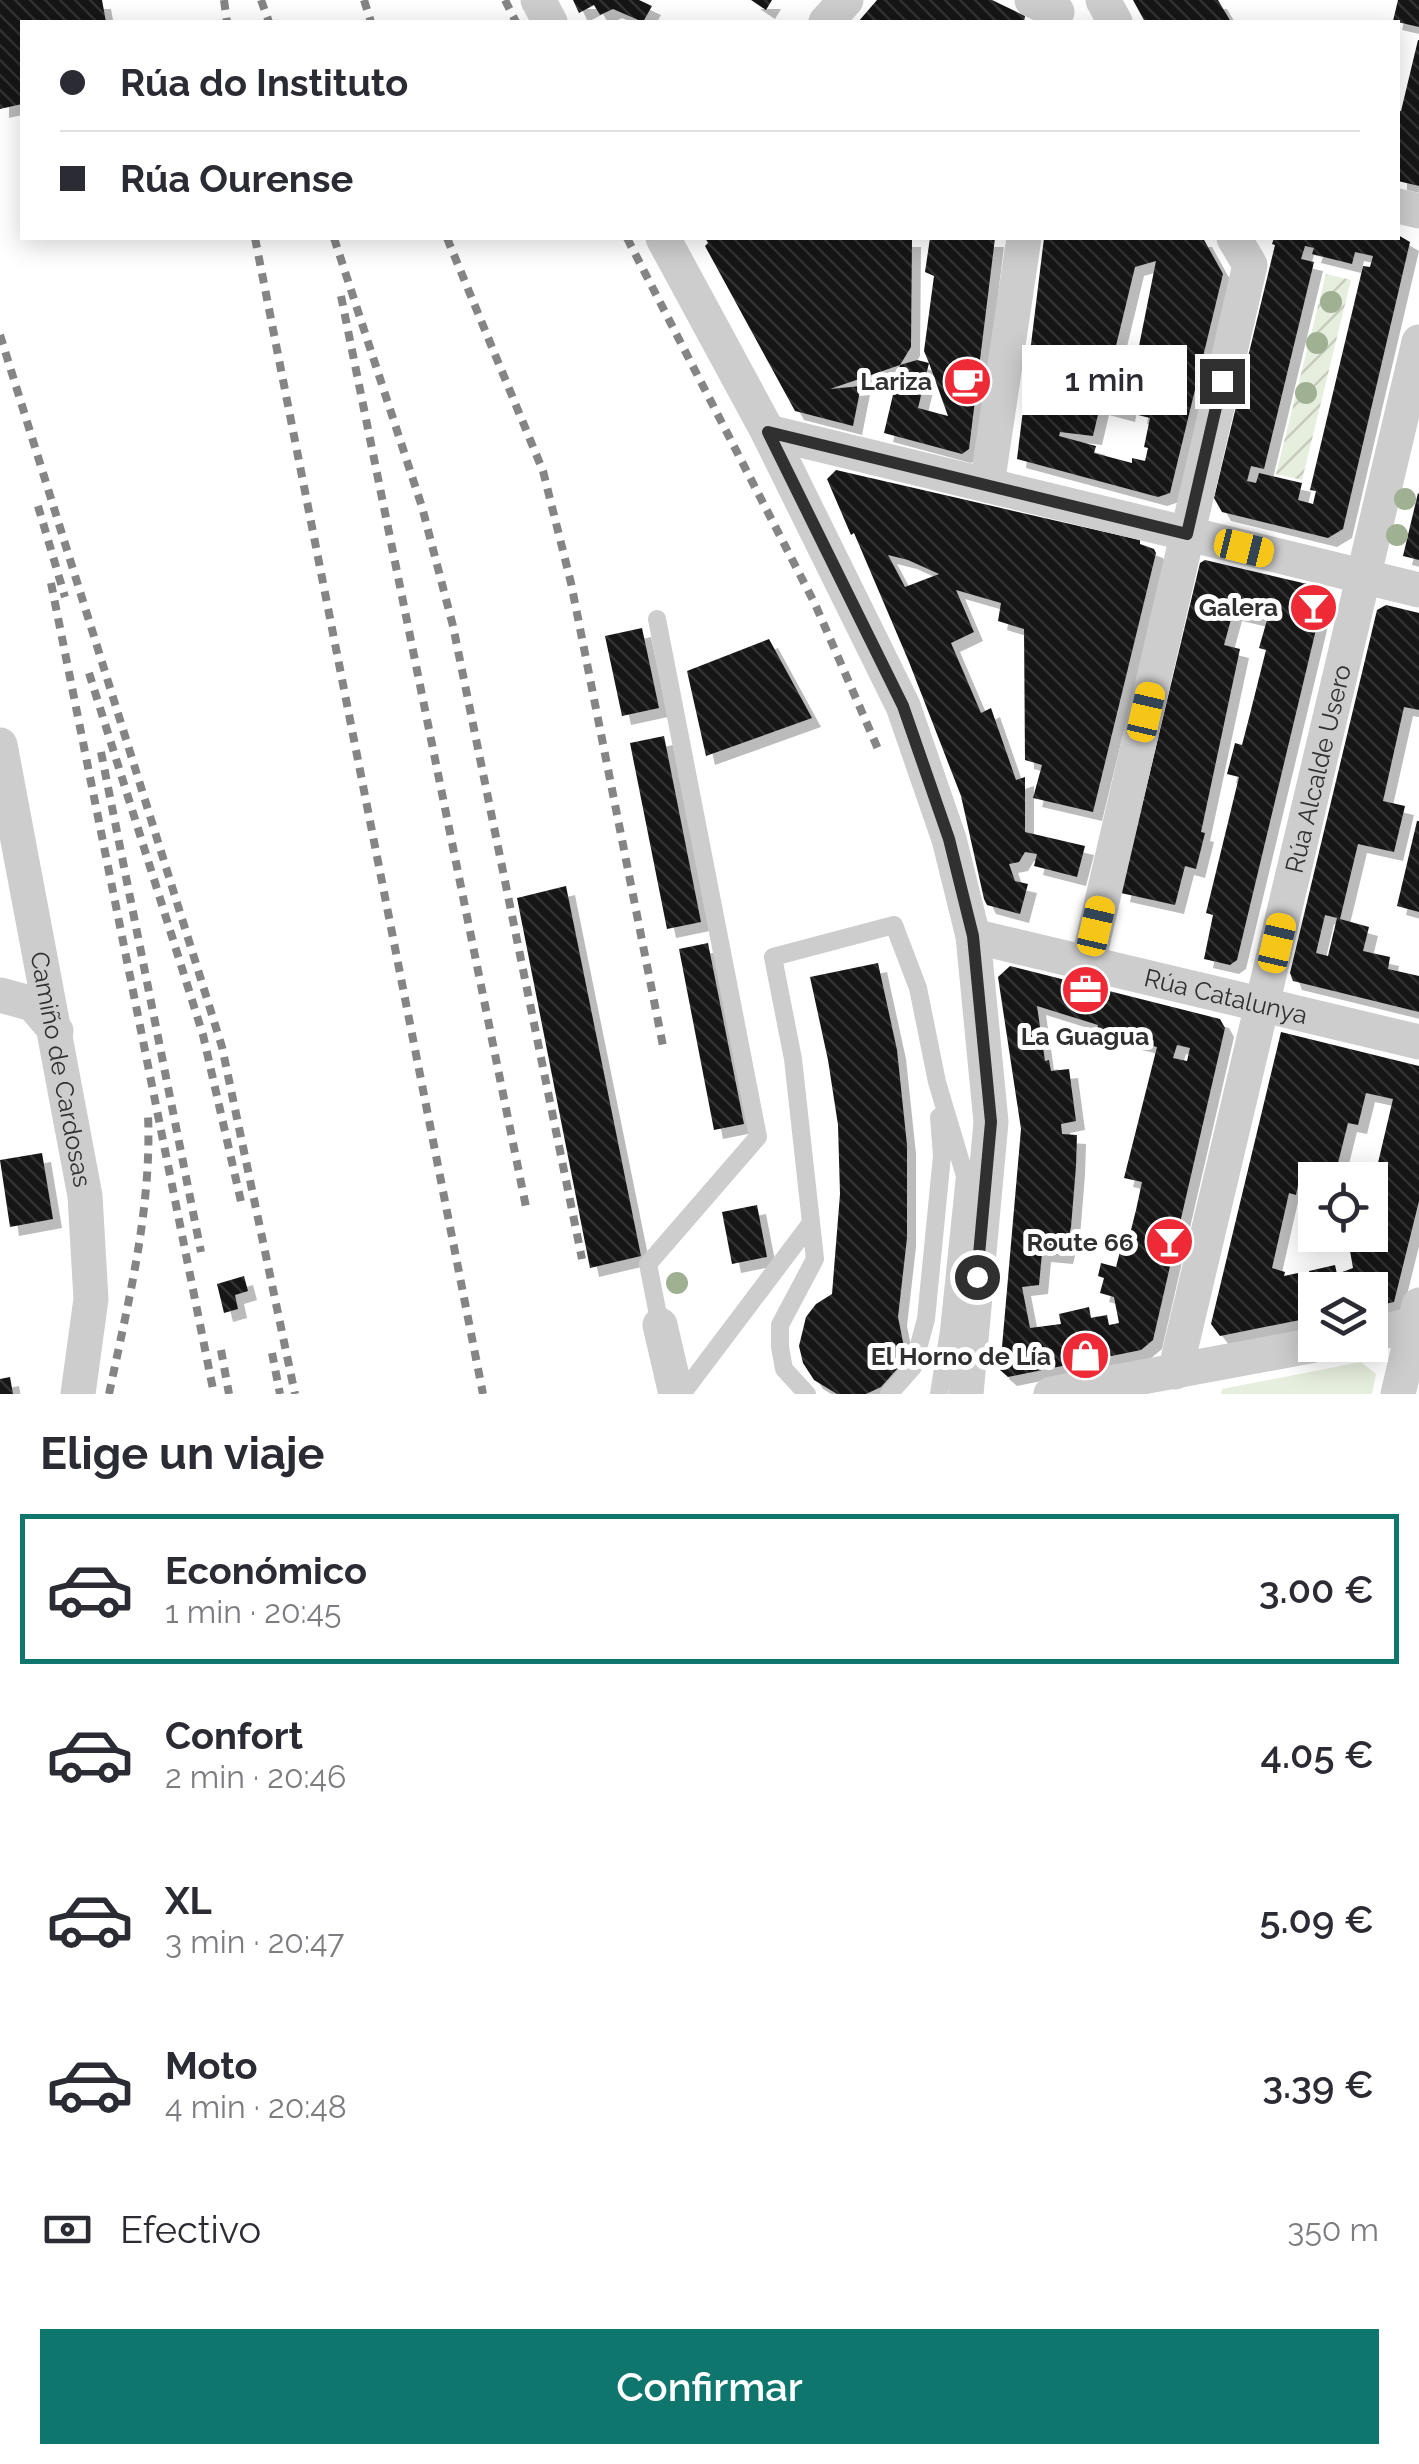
<!DOCTYPE html>
<html lang="es">
<meta charset="utf-8">
<style>
body{margin:0;font-family:Raleway,sans-serif;background:#f2f2f3;color:#2b2b33;height:100vh;display:flex;flex-direction:column;font-size:38px;white-space:nowrap}
*{box-sizing:border-box;margin:0}
p{font-size:32px;color:#7c7c81}
.icon{flex:none;width:55px;height:55px;fill:none;stroke:currentColor;stroke-width:2;stroke-linecap:round;stroke-linejoin:round}
.map{position:relative;height:1394px;overflow:hidden}
.side{display:flex;flex-direction:column;background:#fff;flex:1}
.side>*{flex:none}
.top-card{position:absolute;left:20px;top:20px;width:1380px;height:220px;border-radius:0px;box-shadow:0 5px 25px #0003;display:grid;align-content:center;height:220px;padding:0 40px;background:#fff}
.controls{position:absolute;left:1298px;top:1162px;display:grid;gap:20px}
.controls a{display:grid;place-items:center;width:90px;height:90px;border-radius:0px;background:#fff;box-shadow:0 5px 25px #0003;font-size:50px}
.end{position:absolute;width:45px;height:45px;margin:-22px;border:12px solid #303030;background:#fff;box-shadow:0 0 0 5px #fff}
.from{border-radius:50%}
.bubble{position:absolute;height:70px;border-radius:0px;background:#fff;box-shadow:0 5px 25px #0003;font-size:32px;font-weight:600;line-height:70px;text-align:center}
.car{position:absolute;width:30px;height:60px;margin:-30px -15px;border-radius:12px;box-shadow:0 0 8px 2px #0007;background:linear-gradient(#f5c518 24%,#345 0 40%,#f5c518 0 76%,#345 0 86%,#f5c518 0)}
.top-card b{display:flex;align-items:center;gap:35px;height:95px;font-size:38px}
.top-card b+b{border-top:2px solid #e1e1e2}
.top-card i{width:25px;height:25px;background:#2b2b33}
ul{padding:0;list-style:none}
li{display:flex;align-items:center;gap:30px;height:150px;margin:0 20px 15px;padding:0 20px;border:5px solid transparent;border-radius:0px}
li div{flex:1}
li b{display:block;font-size:38px}
li em{font-style:normal;font-weight:600}
li.selected{border-color:#0f766e}
li>.icon{width:90px;height:90px;stroke-width:1.5}
h2{padding:0 40px;font-size:45px;line-height:120px}
.pay{display:flex;align-items:center;gap:25px;height:110px;padding:0 40px;font-size:38px}
.pay p{margin-inline-start:auto}
.primary-button{display:flex;gap:20px;margin-top:auto;padding:20px 40px}
.primary-button a{flex:1;height:115px;border-radius:0px;background:#0f766e;color:#fff;font-size:40px;font-weight:600;line-height:115px;text-align:center}
.map>svg:first-child{display:block}
.grass{fill:#e6eedd}
.garden{fill:url(#garden-furrows)}
.building{fill:url(#building-back-hatch);fill-rule:evenodd;filter:url(#shadow)}
.lines{fill:none;stroke-linecap:round;stroke-linejoin:round}
.lane{stroke:#cdcdcd;stroke-width:18}
.street{stroke:#cdcdcd;stroke-width:35}
.rail{stroke:#858585;stroke-width:8;stroke-dasharray:10 8;stroke-linecap:butt}
.tree{fill:#a0b093}
.route{stroke:#303030;stroke-width:12}
.labels{text-anchor:middle;stroke-width:10;stroke-linejoin:round;paint-order:stroke}
.poi-label{font-size:25px;font-weight:bold;fill:#303030;stroke:#fff;text-anchor:end}
.street-label{font-size:25px;fill:#303030;stroke:#fff}
</style>
<div class="map">
<svg width="1419" height="1394" viewBox="0 0 1419 1394">
<defs>
<pattern id="garden-furrows" width="10" height="10" patternUnits="userSpaceOnUse" patternTransform="scale(2.5)"><rect width="10" height="10" fill="#e6eedd"/><path d="M-1 1l2-2M0 10L10 0M9 11l2-2" fill="none" stroke="#c6ccbe"/></pattern>
<pattern id="building-back-hatch" width="6" height="6" patternUnits="userSpaceOnUse" patternTransform="scale(2.5)"><rect width="6" height="6" fill="#171717"/><path d="M-1 5l2 2M0 0l6 6M5-1l2 2" fill="none" stroke="#303030"/></pattern>
<filter id="shadow"><feDropShadow dx="9" dy="9" stdDeviation="0" flood-color="#0004"/></filter>
</defs>
<rect width="100%" height="100%" fill="#fff"/>
<path class="grass" d="M1361 1362 1376 1374 1372 1394H1221L1222 1389Z"/>
<path class="garden" d="M1326 274 1351 280 1302 480 1276 474Z"/>
<path class="building" d="M0 0H102L106 22H22V104L0 109Z
M573 0H639L652 6 643 22 613 9 600 15 594 5 579 13Z
M751 0H772L766 10Z
M877 0H992L1025 16 1024 22H858Z
M1133 0H1218L1231 22H1145Z
M1398 0H1419V27L1393 21Z
M1418 40H1419V186L1398 181V110L1401 111Z
M1398 235 1410 242 1343 529 1328 538 1222 512 1214 498 1275 245 1272 244 1274 238ZM1305 246 1314 248 1312 254 1352 264 1355 252 1373 256 1370 267 1363 266 1310 490 1316 491 1313 504 1298 500 1302 483 1259 473 1256 483 1247 481 1251 466 1264 469 1314 262 1301 259Z
M705 238H912L911 347 900 365 830 389 861 386 853 426 795 411 705 246 708 243Z
M930 238H995L969 449 962 454 884 433 900 365 917 360 929 363 918 408 948 416 929 363 924 351 934 276 925 272Z
M1044 238H1203L1223 274 1170 493 1158 497 1017 459ZM1156 261 1139 346 1150 349 1138 415 1150 418 1144 447 1148 448 1145 461 1132 458V463L1094 453 1096 446 1059 436 1060 432 1093 436 1100 406 1126 413 1132 382 1109 375 1135 267Z
M836 470 1140 540V544L1154 549 1156 553 1093 812 1033 798 1042 765 1025 760 1024 629 998 621 1001 603 956 590 974 632 951 643 981 713 991 708 1016 780 1025 777V832L1085 846 1077 877 1034 866 1037 854 1025 852 1019 862 1009 864 1015 881 1028 884 1020 914 987 905 984 899 961 796 909 662 854 533 851 535 827 479ZM888 555 908 560 939 574 905 587Z
M1418 493 1419 494V560L1403 556Z
M1205 560 1320 587 1324 596 1237 960 1230 965 1204 959 1213 915 1206 913 1239 777 1227 774 1235 743 1242 745 1250 714 1266 650 1259 648 1267 620 1233 612 1224 645 1240 649 1201 832 1205 833 1196 869 1185 866 1175 905 1121 893 1200 563Z
M1386 605 1419 613V710L1404 707 1383 801 1405 806 1394 852 1358 844 1340 919 1369 927 1363 951 1390 957 1388 969 1419 976V1012L1293 981 1290 973 1377 610ZM1325 915 1337 918 1328 956 1316 953Z
M642 628 659 708 622 716 605 636Z
M769 639 812 718 706 756 687 671Z
M664 736 701 922 667 929 630 743Z
M1417 821H1419V912L1397 906Z
M566 886 641 1256 590 1268 517 898Z
M708 943 744 1124 714 1130 679 949Z
M878 963 897 1050 907 1145V1238L898 1317 904 1347 898 1368 881 1387 866 1394H837L814 1380 803 1363 799 1346 806 1317 816 1304 832 1294 840 1194 838 1125 828 1060 810 977Z
M1010 966 1220 1019 1225 1028 1153 1340 1141 1350 1008 1377 1000 1370 1021 1129 998 977ZM1037 1006 1098 1025 1097 1032 1157 1047 1124 1178 1142 1182 1136 1210 1129 1238 1124 1236 1116 1267 1101 1263 1098 1276 1104 1278 1100 1293 1114 1297 1119 1323 1109 1325 1107 1315 1091 1318 1089 1307 1059 1314 1061 1324 1030 1328 1022 1287 1039 1285 1042 1253 1064 1255 1071 1227 1076 1166 1077 1135 1062 1134 1061 1124 1076 1121 1069 1069 1051 1071 1049 1060 1045 1061ZM1177 1045 1190 1048 1187 1061 1173 1058Z
M1281 1032 1419 1066V1201L1394 1302 1370 1307V1290H1315V1317L1220 1336 1211 1324ZM1366 1093 1393 1099 1370 1197V1235H1351L1349 1245 1353 1268 1337 1274 1335 1265 1309 1271 1312 1287 1301 1289 1298 1273 1284 1276 1285 1272 1272 1268 1289 1193 1296 1195 1302 1167 1335 1175 1348 1123 1358 1125Z
M42 1153 53 1219 10 1227 0 1160Z
M757 1205 767 1257 732 1264 722 1212Z
M244 1276 248 1291 235 1295 238 1309 224 1313 217 1284Z
M10 1377 13 1394H0V1379Z"/>
<g class="lines">
<path class="lane" d="M657 619 758 1137 648 1264 660 1325
M682 1394 811 1223
M807 1394 784 1369 780 1347V1325L815 1259 793 1059 773 957 894 925 918 988 937 1082 965 1176 949 1331 939 1394
M889 1394 913 1367 926 1319 942 1156 939 1117"/>
<g class="street">
<path d="M538 0 550 22"/>
<path d="M1032 0 1057 12"/>
<path d="M1103 0 1115 22"/>
<path d="M826 22 846 0"/>
<path d="M1398 206 1419 211"/>
<path d="M663 238 768 432 903 706 949 839 973 936 991 1122 966 1394"/>
<path d="M768 432 1419 590"/>
<path d="M987 485 1024 238"/>
<path id="s1" d="M0 745 85 1196 91 1299 78 1394"/>
<path id="s2" d="M973 936 1419 1042"/>
<path d="M1088 962 1250 265 1234 238"/>
<path d="M0 995 33 1004 56 1031"/>
<path d="M660 1325 676 1394"/>
<path d="M1370 1335 1414 1324"/>
<path id="s3" d="M1175 1372 1419 342"/>
<path d="M1051 1394 1315 1345"/>
<path d="M1398 1394 1419 1305"/>
</g>
<path class="rail" d="M224 0 227 22
M261 0 269 22
M364 0 371 22
M505 0 516 22
M255 238 483 1394
M334 238 422 507 453 626 582 1259
M447 238 543 471 571 583 663 1046
M627 238 815 604 878 749
M341 296 526 1207
M0 335 222 1047 295 1394
M38 506 65 597
M51 583 214 1394
M89 673 203 1035 242 1206
M101 752 201 1252
M221 1350 229 1394
M272 1353 280 1394
M109 1394C128 1303 152 1209 148 1115"/>
</g>
<g class="tree">
<circle cx="1331" cy="302" r="11"/>
<circle cx="1317" cy="343" r="11"/>
<circle cx="1306" cy="393" r="11"/>
<circle cx="1405" cy="499" r="11"/>
<circle cx="1397" cy="535" r="11"/>
<circle cx="677" cy="1283" r="11"/>
</g>
<g class="lines">
<path class="route" d="M977 1277 991 1122 973 936 949 839 903 706 768 432 1187 534 1222 381"/>
</g>
<defs>
<symbol id="cafe-disc" viewBox="-11 -11 22 22"><circle r="9.5" fill="#ef2a37" stroke="#fff"/><path d="M-5.5-4.5H6V0H3Q3 3.5 0 3.5H-2.5Q-5.5 3.5-5.5 0ZM3-3.2v2h1.7v-2ZM-6 4.5H4V6H-6Z" fill="#fff"/></symbol>
<symbol id="bar-disc" viewBox="-11 -11 22 22"><circle r="9.5" fill="#ef2a37" stroke="#fff"/><path d="M-6-5H6L.8 .8V4.5H3.5V6h-7V4.5H-.8V.8Z" fill="#fff"/></symbol>
<symbol id="office-disc" viewBox="-11 -11 22 22"><circle r="9.5" fill="#ef2a37" stroke="#fff"/><path d="M-6-3h4V-5.5h4V-3h4V5H-6ZM-1-4.5V-3h2v-1.5ZM-6 0V1H6V0Z" fill="#fff"/></symbol>
<symbol id="shop-disc" viewBox="-11 -11 22 22"><circle r="9.5" fill="#ef2a37" stroke="#fff"/><path d="M-5-2.5h2.3a2.7 3.5 0 0 1 5.4 0H5L5.5 6h-11ZM-1.5-2.5h3a1.5 2.3 0 0 0-3 0Z" fill="#fff"/></symbol>
</defs>
<g fill-rule="evenodd">
<use href="#cafe-disc" x="940" y="354" width="55" height="55"/>
<use href="#bar-disc" x="1286" y="580" width="55" height="55"/>
<use href="#office-disc" x="1058" y="962" width="55" height="55"/>
<use href="#bar-disc" x="1142" y="1214" width="55" height="55"/>
<use href="#shop-disc" x="1058" y="1328" width="55" height="55"/>
</g>
<g class="labels">
<g class="poi-label">
<text x="932" y="390">Lariza</text>
<text x="1278" y="616">Galera</text>
<text x="1085" y="1045" text-anchor="middle">La Guagua</text>
<text x="1134" y="1251">Route 66</text>
<text x="1051" y="1365">El Horno de Lía</text>
</g>
<g class="street-label">
<text dy="9" stroke="none"><textPath href="#s3" startOffset="620">Rúa Alcalde Usero</textPath></text>
<text dy="9" stroke="none"><textPath href="#s2" startOffset="260">Rúa Catalunya</textPath></text>
<text dy="9" stroke="none"><textPath href="#s1" startOffset="330">Camiño de Cardosas</textPath></text>
</g>
</g>
</svg>
<div class="controls">
<a><svg class="icon" aria-label="locate" viewBox="0 0 24 24"><circle cx="12" cy="12" r="6"/><path d="M12 2v4M12 18v4M2 12h4M18 12h4"/></svg></a>
<a><svg class="icon" aria-label="layers" viewBox="0 0 24 24"><path d="M12 4l9 5-9 5-9-5zM3 14l9 5 9-5"/></svg></a>
</div>
<i class="end from" style="left:977px;top:1277px"></i>
<i class="end" style="left:1222px;top:381px"></i>
<div class="bubble" style="left:1022px;top:345px;width:165px">1 min</div>
<i class="car" style="left:1244px;top:548px;rotate:104deg"></i>
<i class="car" style="left:1146px;top:712px;rotate:13deg"></i>
<i class="car" style="left:1096px;top:926px;rotate:13deg"></i>
<i class="car" style="left:1277px;top:943px;rotate:13deg"></i>
<div class="top-card">
<b><i class="from"></i>Rúa do Instituto</b>
<b><i></i>Rúa Ourense</b>
</div>
</div>
<section class="side">
<h2>Elige un viaje</h2>
<ul>
<li class="selected"><svg class="icon" aria-label="car" viewBox="0 0 24 24"><path d="M5 17H2v-5l4-1 3-4h7l3 4 3 1v5h-3M9 17h6M6 11h13"/><circle cx="7" cy="17" r="2"/><circle cx="17" cy="17" r="2"/></svg><div><b>Económico</b><p>1 min · 20:45</p></div><em>3.00 €</em></li>
<li><svg class="icon" aria-label="car" viewBox="0 0 24 24"><path d="M5 17H2v-5l4-1 3-4h7l3 4 3 1v5h-3M9 17h6M6 11h13"/><circle cx="7" cy="17" r="2"/><circle cx="17" cy="17" r="2"/></svg><div><b>Confort</b><p>2 min · 20:46</p></div><em>4.05 €</em></li>
<li><svg class="icon" aria-label="car" viewBox="0 0 24 24"><path d="M5 17H2v-5l4-1 3-4h7l3 4 3 1v5h-3M9 17h6M6 11h13"/><circle cx="7" cy="17" r="2"/><circle cx="17" cy="17" r="2"/></svg><div><b>XL</b><p>3 min · 20:47</p></div><em>5.09 €</em></li>
<li><svg class="icon" aria-label="car" viewBox="0 0 24 24"><path d="M5 17H2v-5l4-1 3-4h7l3 4 3 1v5h-3M9 17h6M6 11h13"/><circle cx="7" cy="17" r="2"/><circle cx="17" cy="17" r="2"/></svg><div><b>Moto</b><p>4 min · 20:48</p></div><em>3.39 €</em></li>
</ul>
<div class="pay"><svg class="icon" aria-label="cash" viewBox="0 0 24 24"><path d="M3 7h18v10H3z"/><circle cx="12" cy="12" r="2"/></svg>Efectivo<p>350 m</p></div>
<div class="primary-button"><a>Confirmar</a></div>
</section>
